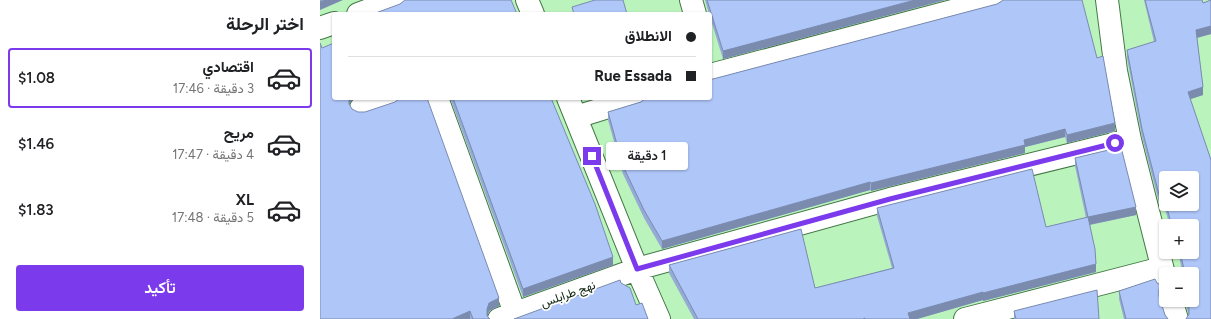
<!DOCTYPE html>
<html lang="ar">
<meta charset="utf-8">
<style>
body{margin:0;font-family:Figtree,Vazirmatn,sans-serif;background:#f2f2f2;color:#202124;direction:rtl;height:100vh;display:flex;flex-direction:column;font-size:15px;white-space:nowrap}
*{box-sizing:border-box;margin:0}
p{font-size:13px;color:#757577}
.icon{flex:none;width:22px;height:22px;fill:none;stroke:currentColor;stroke-width:2;stroke-linecap:round;stroke-linejoin:round}
.map{position:relative;flex:1;overflow:hidden;direction:ltr}
.panel{display:flex;flex-direction:column;background:#fff;width:320px}
.panel>*{flex:none}
.top-card{position:absolute;left:12px;top:12px;width:380px;height:88px;border-radius:4px;box-shadow:0 1px 3px #0004;direction:rtl;display:grid;align-content:center;height:88px;padding:0 16px;background:#fff}
.controls{position:absolute;left:839px;top:171px;display:grid;gap:8px}
.controls a{display:grid;place-items:center;width:40px;height:40px;border-radius:4px;background:#fff;box-shadow:0 1px 3px #0004;font-size:20px}
.end{position:absolute;width:18px;height:18px;margin:-9px;border:5px solid #7c3aed;background:#fff;box-shadow:0 0 0 2px #fff}
.from{border-radius:50%}
.bubble{position:absolute;height:28px;border-radius:4px;background:#fff;box-shadow:0 1px 3px #0004;font-size:13px;font-weight:600;line-height:28px;text-align:center;direction:rtl}
.top-card b{display:flex;align-items:center;gap:14px;height:38px;font-size:15px}
.top-card b+b{border-top:1px solid #e0e0e0}
.top-card i{width:10px;height:10px;background:#202124}
ul{padding:0;list-style:none}
li{display:flex;align-items:center;gap:12px;height:60px;margin:0 8px 6px;padding:0 8px;border:2px solid transparent;border-radius:4px}
li div{flex:1}
li b{display:block;font-size:15px}
li em{font-style:normal;font-weight:600}
li.selected{border-color:#7c3aed}
li>.icon{width:36px;height:36px;stroke-width:1.5}
h2{padding:0 16px;font-size:18px;line-height:48px}
.cta{display:flex;gap:8px;margin-top:auto;padding:8px 16px}
.cta a{flex:1;height:46px;border-radius:4px;background:#7c3aed;color:#fff;font-size:16px;font-weight:600;line-height:46px;text-align:center}
main{display:flex;flex:1;min-height:0}
.map>svg:first-child{display:block}
.lines{fill:none;stroke-linecap:round;stroke-linejoin:round}
.street-casing{stroke:#437846;stroke-width:24}
.street{stroke:#fff;stroke-width:22}
.wall{fill:#96aad6;fill-rule:evenodd}
.shaded-wall{fill:#7a8bae}
.building{fill:#afc6f9;stroke:#7a8bae;fill-rule:evenodd}
.route{stroke:#7c3aed;stroke-width:5}
.labels{text-anchor:middle;stroke-width:3.5;stroke-linejoin:round;paint-order:stroke}
.street-label{font-size:12px;fill:#0a200c;stroke:#fff}
</style>
<main>
<div class="map">
<svg width="891" height="319" viewBox="0 0 891 319">
<rect width="100%" height="100%" fill="#baf3bc"/>
<g class="lines">
<defs>
<path id="street" d="M207 0 213 14
M371 0 375 14
M787 0 796 71 810 140 846 282
M38 14 76 0
M0 28 14 23
M390 75 674 0
M117 98 195 313
M248 98 317 269 339 319
M41 108 71 98
M256 117 317 98
M851 300 857 319
M179 319 317 269 570 199 810 140
M645 319 842 268"/>
</defs>
<use href="#street" class="street-casing"/>
<use href="#street" class="street"/>
</g>
<path class="wall" d="M385 0H625L403 59 390 17V14H389Z
M824 0H882L883 3 891 0V34L877 38 883 87V95L870 99 891 160V319H866L869 315 864 300H872V274H858V271L862 270 858 252H872V226H850L845 209 841 210 822 137 807 58V50L834 42ZM846 178H872V204H846Z
M682 1 795 131 747 143 745 137 705 147V153L551 191 550 190 342 249 324 218 303 174 288 120V112L393 79 677 4Z
M14 98H34L32 99 29 104 32 109 179 306 169 311 167 316 170 319H0Z
M130 98H231L293 265 203 297Z
M755 158 816 215 770 225 776 272 663 301V300L597 319H374L349 273V265L495 288 572 268 557 216V208L726 227 766 218 755 166Z
M799 291 841 293 839 297 845 315 848 319H804L799 299Z
M694 311 779 319H694Z"/>
<path class="shaded-wall" d="M5 0H23L0 10V2Z
M595 0H625L403 59V51Z
M891 26V34L876 38V30Z
M883 87V95L868 100V92Z
M29 98H34L32 99 29 106Z
M795 123V131L747 143V135Z
M745 129V137L705 147V153L551 191V183L704 140Z
M550 182V190L342 249V241Z
M845 201V209L841 210V202Z
M816 207V215L768 225V217Z
M293 257V265L203 297V289Z
M776 264V272L663 301V293Z
M841 285V293L839 298V290Z
M663 292V300L597 319H588V313Z
M179 298V306L169 311 167 317V309L169 303Z
M150 311V319H132Z"/>
<path class="building" d="M0 0H5L0 2Z
M85 0H191L197 14H53L80 4Z
M275 0H303L307 14H254L252 7Z
M387 0H595L403 51Z
M683 0H762L777 58 783 56 795 123 747 135 745 129 704 140 705 145 551 183 550 182 342 241 324 210 303 166 288 112 321 102 326 98H390V79H393L677 4 682 1Z
M825 0H882L883 3 891 0V26L876 30 883 87 868 92 891 160V319H866L869 314V307L867 300H872V274H858V271L864 269 860 252H872V226H852L845 201 841 202 822 129 807 50 836 41ZM846 178H872V204H846Z
M0 43 2 48 14 43V98H29V104L32 109 38 112H45L75 102 80 98H107L179 298 169 303 167 309V316L170 319H153L150 311 132 319H0Z
M133 98H231L275 204 293 257 203 289Z
M801 147 816 207 768 217 775 249 776 264 663 293V292L588 313 590 319H545V318L543 319H378L349 265 481 229 495 288 574 268 557 208 712 169 726 227 768 217 755 158Z
M835 279 837 283 841 285 839 290V296L845 315 848 319H806L799 291Z
M300 280 301 283 310 288 316 305 322 303 328 319H194Z
M777 290 779 319H696L694 311Z"/>
<g class="lines">
<path class="route" d="M272 156 317 269 570 199 795 143"/>
</g>
<g class="labels">
<g class="street-label">
<text transform="translate(248 294) rotate(-20)" y="4">نهج طرابلس</text>
</g>
</g>
</svg>
<div class="controls">
<a><svg class="icon" aria-label="layers" viewBox="0 0 24 24"><path d="M12 4l9 5-9 5-9-5zM3 14l9 5 9-5"/></svg></a>
<a>+</a>
<a>−</a>
</div>
<i class="end from" style="left:795px;top:143px"></i>
<i class="end" style="left:272px;top:156px"></i>
<div class="bubble" style="left:286px;top:142px;width:82px">1 دقيقة</div>
<div class="top-card">
<b><i class="from"></i>الانطلاق</b>
<b><i></i>Rue Essada</b>
</div>
</div>
<section class="panel">
<h2>اختر الرحلة</h2>
<ul>
<li class="selected"><svg class="icon" aria-label="car" viewBox="0 0 24 24"><path d="M5 17H2v-5l4-1 3-4h7l3 4 3 1v5h-3M9 17h6M6 11h13"/><circle cx="7" cy="17" r="2"/><circle cx="17" cy="17" r="2"/></svg><div><b>اقتصادي</b><p>3 دقيقة · 17:46</p></div><em>$1.08</em></li>
<li><svg class="icon" aria-label="car" viewBox="0 0 24 24"><path d="M5 17H2v-5l4-1 3-4h7l3 4 3 1v5h-3M9 17h6M6 11h13"/><circle cx="7" cy="17" r="2"/><circle cx="17" cy="17" r="2"/></svg><div><b>مريح</b><p>4 دقيقة · 17:47</p></div><em>$1.46</em></li>
<li><svg class="icon" aria-label="car" viewBox="0 0 24 24"><path d="M5 17H2v-5l4-1 3-4h7l3 4 3 1v5h-3M9 17h6M6 11h13"/><circle cx="7" cy="17" r="2"/><circle cx="17" cy="17" r="2"/></svg><div><b>XL</b><p>5 دقيقة · 17:48</p></div><em>$1.83</em></li>
</ul>
<div class="cta"><a>تأكيد</a></div>
</section>
</main>
